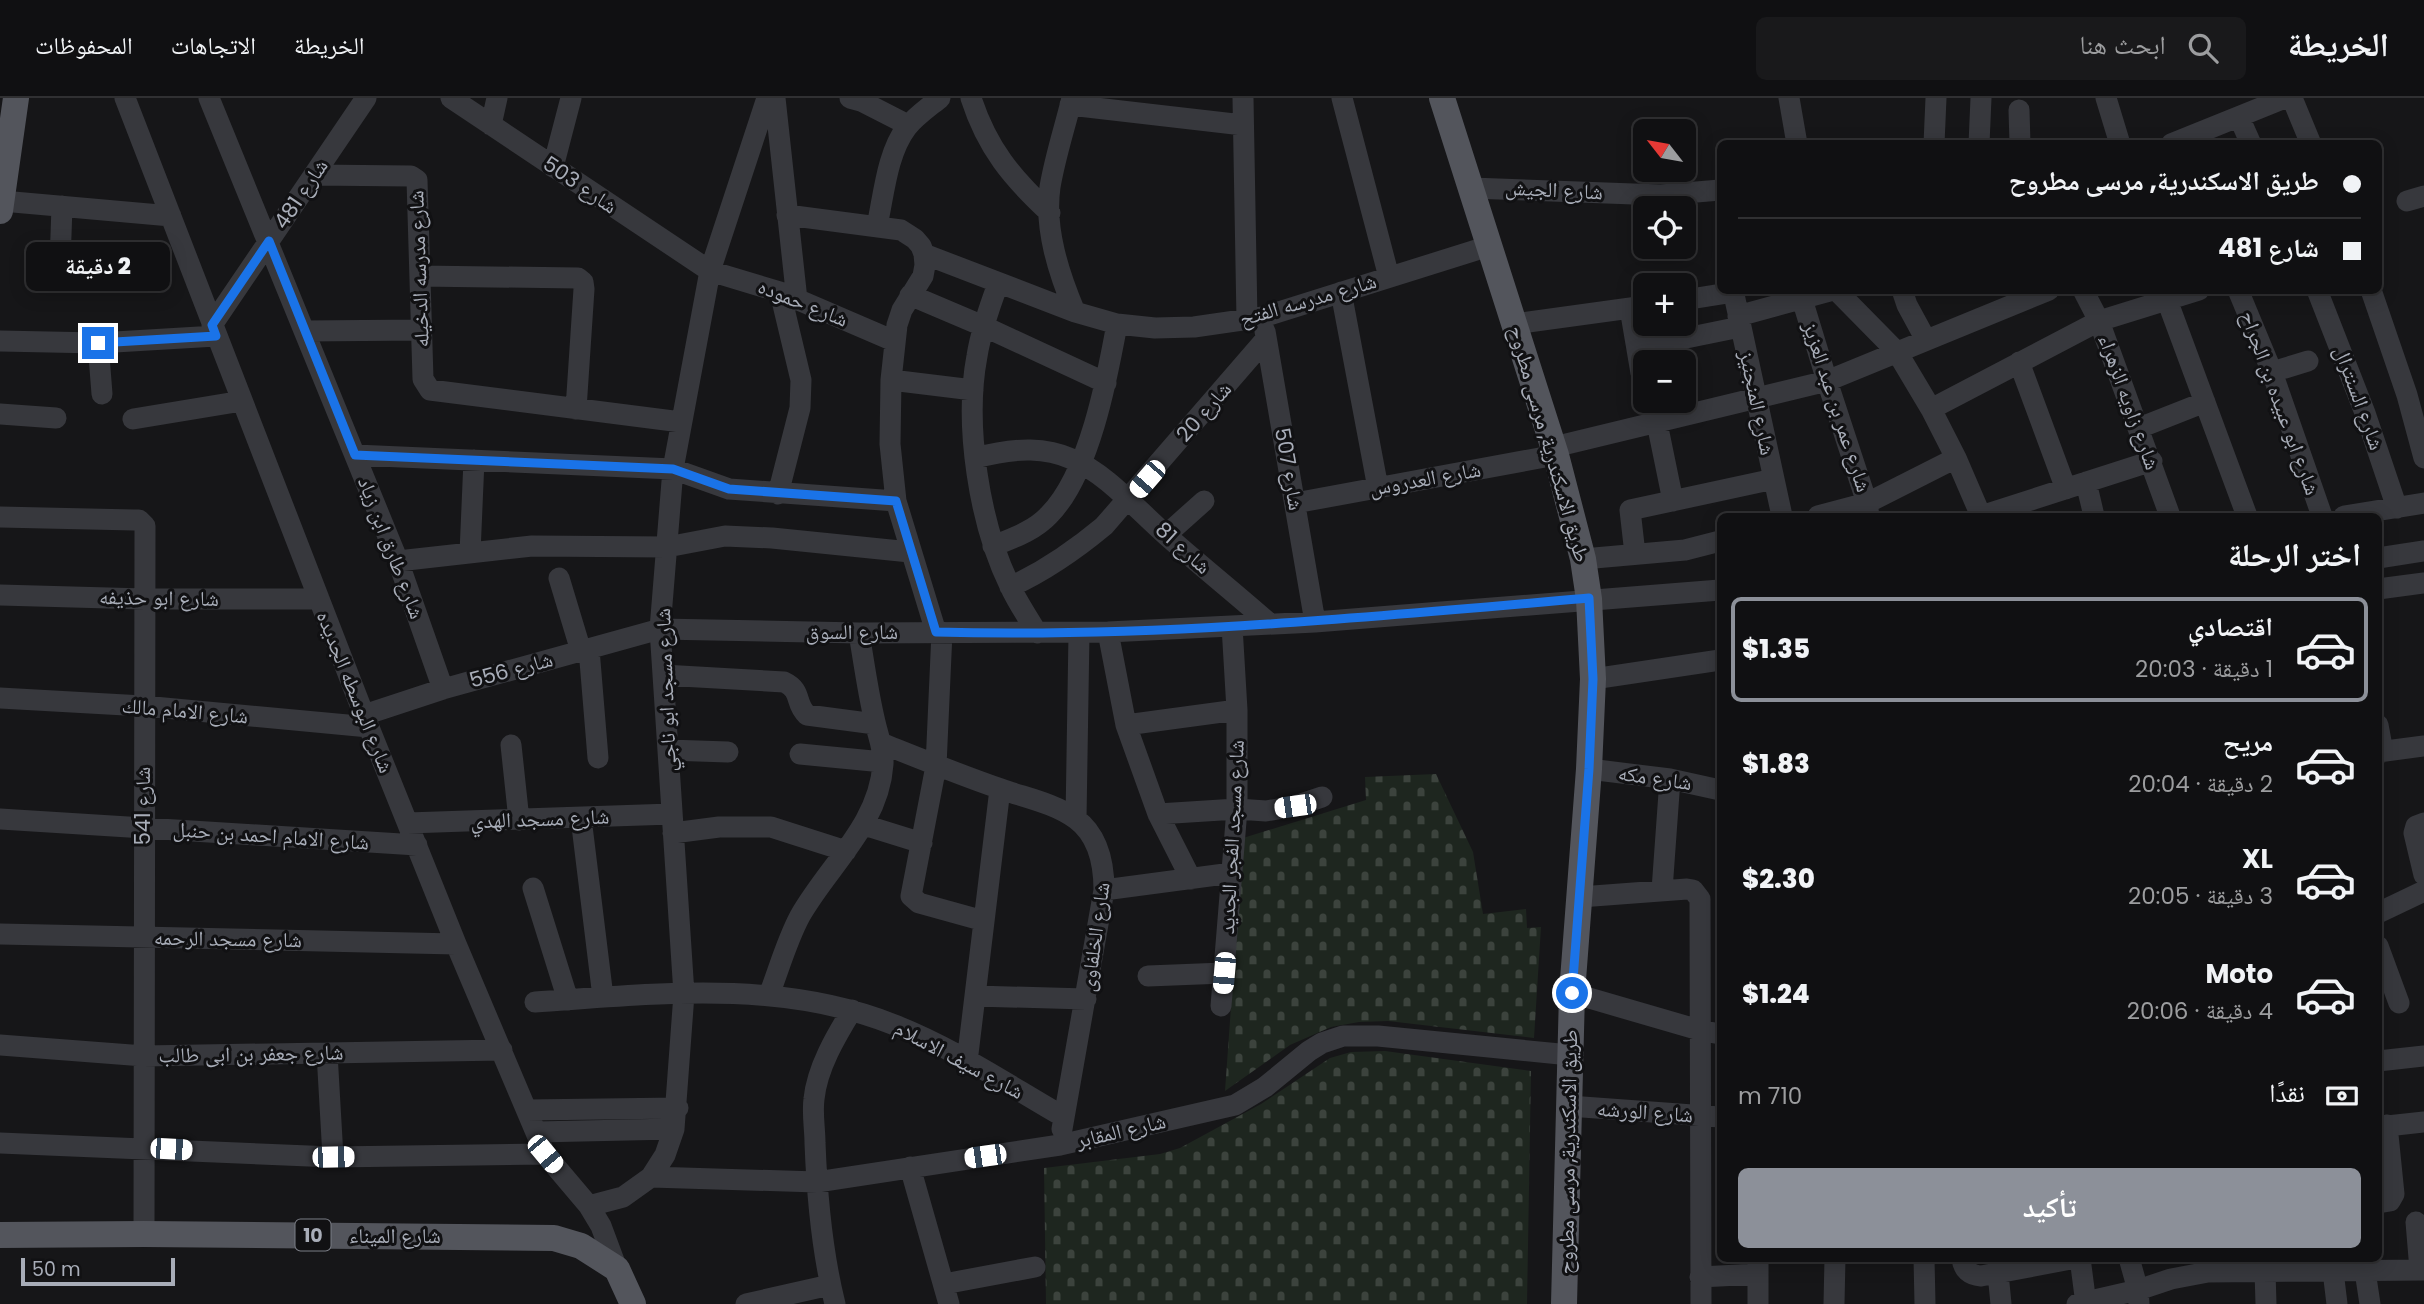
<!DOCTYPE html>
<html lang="ar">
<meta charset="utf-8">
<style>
body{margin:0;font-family:Poppins,"Noto Naskh Arabic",sans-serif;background:#19191b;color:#f1f3f6;direction:rtl;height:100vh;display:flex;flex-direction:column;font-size:26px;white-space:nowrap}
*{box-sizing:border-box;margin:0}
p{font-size:23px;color:#9c9d9f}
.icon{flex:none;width:38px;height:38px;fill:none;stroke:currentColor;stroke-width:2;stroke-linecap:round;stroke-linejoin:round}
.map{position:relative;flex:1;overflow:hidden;direction:ltr}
.details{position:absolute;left:1717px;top:415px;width:665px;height:749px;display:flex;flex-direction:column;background:#101012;border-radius:10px;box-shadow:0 4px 18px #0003,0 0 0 2px #303032;direction:rtl}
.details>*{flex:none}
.top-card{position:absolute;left:1717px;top:42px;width:665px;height:154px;border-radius:10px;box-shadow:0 4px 18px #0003,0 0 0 2px #303032;direction:rtl;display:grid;align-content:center;height:154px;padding:0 21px;background:#101012}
.needle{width:46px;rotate:301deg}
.buttons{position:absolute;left:1633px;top:21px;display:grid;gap:14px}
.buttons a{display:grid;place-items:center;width:63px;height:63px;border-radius:10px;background:#101012;box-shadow:0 4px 18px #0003,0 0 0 2px #303032;font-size:35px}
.scale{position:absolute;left:21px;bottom:18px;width:154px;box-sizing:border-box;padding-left:7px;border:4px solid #a8adb8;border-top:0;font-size:19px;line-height:24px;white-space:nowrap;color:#a8adb8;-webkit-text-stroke:5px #111113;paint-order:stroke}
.end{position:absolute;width:32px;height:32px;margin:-16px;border:9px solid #1a73e8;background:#fff;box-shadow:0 0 0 4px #fff}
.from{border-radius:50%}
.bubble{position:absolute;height:49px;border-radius:10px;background:#101012;box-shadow:0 4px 18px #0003,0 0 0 2px #303032;font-size:23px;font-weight:800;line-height:49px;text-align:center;direction:rtl}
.car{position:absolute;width:21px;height:42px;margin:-21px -10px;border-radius:9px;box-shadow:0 0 5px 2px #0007;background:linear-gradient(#fff 24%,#345 0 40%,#fff 0 76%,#345 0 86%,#fff 0)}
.top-card b{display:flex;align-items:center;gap:24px;height:66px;font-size:26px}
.top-card b+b{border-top:2px solid #303032}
.top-card i{width:18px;height:18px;background:#f1f3f6}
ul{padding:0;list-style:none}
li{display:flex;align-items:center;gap:21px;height:105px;margin:0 14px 10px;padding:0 7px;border:4px solid transparent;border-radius:10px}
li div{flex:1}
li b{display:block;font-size:26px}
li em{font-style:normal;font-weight:800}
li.current{border-color:#8c9099}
li>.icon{width:63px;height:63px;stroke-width:1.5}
h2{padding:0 21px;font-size:32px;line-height:84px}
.pay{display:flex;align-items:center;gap:18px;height:77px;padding:0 21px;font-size:26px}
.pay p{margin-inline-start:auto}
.action{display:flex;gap:14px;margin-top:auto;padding:14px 21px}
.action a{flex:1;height:80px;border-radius:10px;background:#8c9099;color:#fff;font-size:28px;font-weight:800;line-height:80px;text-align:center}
header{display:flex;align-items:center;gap:42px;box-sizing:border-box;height:98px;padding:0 35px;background:#101012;border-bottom:2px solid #303032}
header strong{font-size:33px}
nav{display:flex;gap:38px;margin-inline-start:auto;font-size:24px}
.search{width:490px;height:63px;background:#19191b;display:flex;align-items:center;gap:18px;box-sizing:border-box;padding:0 24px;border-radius:10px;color:#9c9d9f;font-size:26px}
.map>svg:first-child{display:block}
.cemetery{fill:url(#cemetery-stones)}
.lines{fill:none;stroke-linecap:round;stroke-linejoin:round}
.minor{stroke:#37383d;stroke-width:21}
.major{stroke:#53555c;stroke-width:26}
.route{stroke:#1a73e8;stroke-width:9}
.labels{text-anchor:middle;stroke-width:6;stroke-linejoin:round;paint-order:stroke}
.shield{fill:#111113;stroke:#7b7e86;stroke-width:2}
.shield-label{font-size:19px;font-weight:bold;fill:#a8adb8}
.street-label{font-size:21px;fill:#a8adb8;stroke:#111113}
</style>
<header>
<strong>الخريطة</strong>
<div class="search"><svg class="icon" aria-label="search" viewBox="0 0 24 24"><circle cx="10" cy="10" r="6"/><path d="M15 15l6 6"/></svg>ابحث هنا</div>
<nav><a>الخريطة</a><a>الاتجاهات</a><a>المحفوظات</a></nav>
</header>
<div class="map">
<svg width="2424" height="1206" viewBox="0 0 2424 1206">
<defs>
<pattern id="cemetery-stones" width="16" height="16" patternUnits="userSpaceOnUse" patternTransform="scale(1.75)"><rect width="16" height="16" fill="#1e261f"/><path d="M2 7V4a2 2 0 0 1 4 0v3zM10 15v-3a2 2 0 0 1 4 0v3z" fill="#3c433d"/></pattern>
</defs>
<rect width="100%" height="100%" fill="#161618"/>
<path class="cemetery" d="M1436 676 1473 754 1483 816 1526 811 1527 830 1541 829 1534 940 1388 923 1359 924 1331 929 1290 947 1225 993 1243 740 1366 702 1365 679Z
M1385 953 1531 973 1527 1206H1046L1044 1070 1160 1056 1180 1050 1261 1006 1330 960 1351 954Z"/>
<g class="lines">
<path class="minor" d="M125 0 364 617 456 846 545 1056 589 1108 601 1128 617 1171
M209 0 398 463 443 591
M451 0 710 173 780 194 894 243
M775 0 797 202
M850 0 861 3 908 27
M971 0C987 50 1012 80 1050 115
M1072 0C1065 29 1055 59 1050 89 1044 131 1059 176 1075 214
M1243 0 1247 222
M1342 0 1389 179
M1789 0 1797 46
M2106 0 2120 46
M2292 0 2311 46
M1070 7 1243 27
M2019 12 2020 46
M2239 19 2251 46
M491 27 497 0
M1934 46 1936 0
M1979 46 1981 0
M2171 46 2285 0
M553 69 571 0
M314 77 411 78 417 82 423 281 430 292 681 324
M1471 90 1661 97 1720 92
M2 103 171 118
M2407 103 2424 98
M787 117 901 132 915 141 921 148 924 156 925 167 923 178 902 212 897 227 891 282 890 346 896 403 936 534
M877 128C884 96 887 55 907 29 916 18 929 9 940 0
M924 156 1075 214 1117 226 1155 230 1194 229 1263 219 1489 148
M60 166 62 108
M420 178 578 180 583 184 584 191 576 311
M998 186C989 210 981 233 977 258 964 327 979 425 1010 488 1017 504 1028 519 1037 535
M1733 192 1782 418
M1836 192 1897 254 1931 311 1956 360 1981 418
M1902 192 1907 207 1926 242
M2083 192 2099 223 2170 418
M2238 192 2272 274 2322 418
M2317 192 2365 315 2397 410
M2371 192 2407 297 2424 360
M1341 194 1378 390
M910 197 983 228 1106 285
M1802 201 1827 283 1867 405 1869 418
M1684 202 1734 194
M2167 202 2247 418
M1630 210 1641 275
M1738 218 1833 192
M1514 226 1645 208
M212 227 366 0
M306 233 421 232
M1265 233 1315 524
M0 243 98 245 216 238
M98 245 102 296
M1637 250 1740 229
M2019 264 2066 391
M2272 274 2308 263
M891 282 973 292
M1931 311 2099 223 2199 192
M0 316 56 320
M133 321 242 303
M1657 325 1673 403
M2139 330 2205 304
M1554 349 1827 283 2049 192
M355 357 673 371 729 391 896 403
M976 360C1073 333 1102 379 1167 438 1201 468 1236 496 1270 526
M2086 384 2094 418
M778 396 800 310 801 282 780 194
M1295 405 1556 357
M1818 418 1867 405 1956 360
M1981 418 2152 363
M2344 418 2424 405
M0 419 134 422H139L145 428 144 1136
M1166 437 1204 403
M993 448C1013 440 1034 433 1049 417 1089 377 1107 281 1117 226
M470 455 474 362
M1635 456 1630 412 1774 381
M2378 460 2424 453
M1583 461 1685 452 1720 443
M398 463 532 448 667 449 725 438 772 440 910 454
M559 480 581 553
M1010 489C1045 473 1074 453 1104 428L1266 241
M2378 491 2424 485
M0 497 145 501H319
M942 534 936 668 911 798 919 805 984 823
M1108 534 1126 627 1158 716 1191 781
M589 551 598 660
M663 577 784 584C803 593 794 605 807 617L875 626
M1593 581 1720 562
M0 600 143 608 369 629
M364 617 443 591 660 531 859 535 1108 534 1315 524 1720 492
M1126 627 1237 612
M2378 627 2383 654
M881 645C921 661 960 677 1001 691 1026 700 1054 705 1076 721 1099 738 1104 766 1104 792L1062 1031
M511 647 519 722
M668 652 728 654
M2378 654 2424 648
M800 656 883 664
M1589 671 1670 681 1720 692
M1158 716 1237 711 1266 713 1295 708 1322 699
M581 720 603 899
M0 721 417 747
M1076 721 1079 535
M408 725 672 716
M2424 725 2416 728 2414 735 2424 777
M864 727 922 745
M673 735 719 729H771L846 753
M533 790 568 902
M1104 792 1232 775
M1662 792 1670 681
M1580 799 1687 791 1693 792 1700 801 1701 1206
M2378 815 2424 793
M0 836 456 846
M2378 848 2399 905
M1148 878 1224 875
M1572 895 1699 932 1720 936
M769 897C779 871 787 842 800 818 829 767 879 727 883 666 884 651 878 638 875 624 868 595 864 565 859 535
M975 898 1086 901
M535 904C654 896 778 881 892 926 952 949 1008 987 1064 1019
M1221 908 1237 711V612L1232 528
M0 947 144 958 502 952
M327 955 333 1059
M2378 963 2424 958
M967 964 1000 691
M1569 1008 1720 1019
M527 1012 678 1010
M2378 1029 2424 1024
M536 1034 674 1031
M0 1045 333 1059 545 1056
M910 1069 949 1206
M651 1079 817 1084 1060 1047 1235 1007 1265 989 1309 953 1322 945 1343 938H1378L1570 957
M2378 1105 2390 1103 2394 1096 2387 1027
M589 1108 623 1099 651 1079 665 1057 674 1031 684 896 660 531 673 371 710 173 767 0
M2416 1124 2420 1172
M1924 1160 1925 1206
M1962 1160C1963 1172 1970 1177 1981 1178L2076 1160
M2080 1160 2086 1206
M2129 1160 2138 1192 2139 1206
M2265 1173 2266 1206
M2333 1173 2337 1206
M2365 1173 2370 1206
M1998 1175 2001 1206
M1700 1179 1758 1176
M944 1186 1035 1169
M746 1206 830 1187
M835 1206C822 1154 817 1098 815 1045 815 1031 812 1015 814 1001 817 970 836 938 852 912
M1758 1206V1160
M1834 1206 1835 1160
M2077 1206 2138 1192 2171 1181 2208 1174 2424 1172"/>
<path class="major" d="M1442 0 1556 357 1583 461 1589 501 1593 581 1589 671 1572 895 1564 1206
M0 113 16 0
M0 1137 144 1136 554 1140 581 1148 617 1171 633 1206"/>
</g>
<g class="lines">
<path class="route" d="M98 245 216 238 212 227 269 143 355 357 673 371 729 391 896 403 936 534C1154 540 1372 519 1589 500L1593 581 1589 671 1572 895"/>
</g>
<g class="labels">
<rect class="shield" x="295.5" y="1121.5" width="35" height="31" rx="5"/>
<g class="shield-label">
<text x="313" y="1144">10</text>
</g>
<g class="street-label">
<text transform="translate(580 87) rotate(34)" y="7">شارع 503</text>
<text transform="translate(1554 92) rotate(3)" y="7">شارع الجيش</text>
<text transform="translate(301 96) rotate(-56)" y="7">شارع 481</text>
<text transform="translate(419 171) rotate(-92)" y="7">شارع مدرسه الدخيله</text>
<text transform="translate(1308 202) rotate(-16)" y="7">شارع مدرسه الفتح</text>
<text transform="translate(803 205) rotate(22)" y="7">شارع حموده</text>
<text transform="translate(2359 300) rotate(70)" y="7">شارع السنترال</text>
<text transform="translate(2129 304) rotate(70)" y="7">شارع زاويه الزهراء</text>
<text transform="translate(1757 305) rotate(78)" y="7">شارع المنجنيز</text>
<text transform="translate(2280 305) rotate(70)" y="7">شارع ابو عبيده بن الجراح</text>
<text transform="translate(1837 309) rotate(72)" y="7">شارع عمر بن عبد العزيز</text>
<text transform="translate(1204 314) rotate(-49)" y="7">شارع 20</text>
<text transform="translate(1549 346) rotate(74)" y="7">طريق الاسكندرية, مرسى مطروح</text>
<text transform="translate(1289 371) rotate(80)" y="7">شارع 507</text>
<text transform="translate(1425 381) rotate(-10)" y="7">شارع العدروس</text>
<text transform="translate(391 450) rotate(69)" y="7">شارع طارق ابن زياد</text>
<text transform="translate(1183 450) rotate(42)" y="7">شارع 81</text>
<text transform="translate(159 500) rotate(1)" y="7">شارع ابو حذيفه</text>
<text x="852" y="541">شارع السوق</text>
<text transform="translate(511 572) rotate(-15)" y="7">شارع 556</text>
<text transform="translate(666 592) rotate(-92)" y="7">شارع مسجد ابو ناجي</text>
<text transform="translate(355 594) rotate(68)" y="7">شارع البوسطه الجديده</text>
<text transform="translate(185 613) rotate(5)" y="7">شارع الامام مالك</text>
<text transform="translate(1655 680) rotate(8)" y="7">شارع مكه</text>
<text transform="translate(143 708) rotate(-90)" y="7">شارع 541</text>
<text transform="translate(540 721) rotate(-2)" y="7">شارع مسجد الهدي</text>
<text transform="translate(271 738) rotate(4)" y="7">شارع الامام احمد بن حنبل</text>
<text transform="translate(1232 739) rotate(-87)" y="7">شارع مسجد الفجر الجديد</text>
<text transform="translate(1095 839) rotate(-82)" y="7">شارع الخلفاوى</text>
<text transform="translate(228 841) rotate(1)" y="7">شارع مسجد الرحمه</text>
<text transform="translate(251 956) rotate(-1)" y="7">شارع جعفر بن ابى طالب</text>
<text transform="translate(959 962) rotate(28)" y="7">شارع سيف الاسلام</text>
<text transform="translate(1645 1014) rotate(4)" y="7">شارع الورشه</text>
<text transform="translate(1121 1033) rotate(-13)" y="7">شارع المقابر</text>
<text transform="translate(1568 1054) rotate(-89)" y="7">طريق الاسكندرية, مرسى مطروح</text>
<text x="395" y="1145">شارع الميناء</text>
</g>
</g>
</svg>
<div class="buttons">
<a><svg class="needle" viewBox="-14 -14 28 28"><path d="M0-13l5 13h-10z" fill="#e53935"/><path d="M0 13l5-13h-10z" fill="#9c9d9f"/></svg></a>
<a><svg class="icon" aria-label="locate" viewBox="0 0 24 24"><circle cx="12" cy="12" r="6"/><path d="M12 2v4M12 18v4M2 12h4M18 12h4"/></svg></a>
<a>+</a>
<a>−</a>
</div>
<div class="scale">50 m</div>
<i class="end from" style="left:1572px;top:895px"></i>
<i class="end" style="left:98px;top:245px"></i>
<div class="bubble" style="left:26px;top:144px;width:144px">2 دقيقة</div>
<i class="car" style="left:1147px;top:381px;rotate:221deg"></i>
<i class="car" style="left:1295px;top:708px;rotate:262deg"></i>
<i class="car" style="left:1224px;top:875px;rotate:185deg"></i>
<i class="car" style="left:171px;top:1051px;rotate:93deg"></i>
<i class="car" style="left:545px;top:1056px;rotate:140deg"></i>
<i class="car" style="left:985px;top:1058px;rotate:262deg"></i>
<i class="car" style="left:333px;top:1059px;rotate:89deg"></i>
<div class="top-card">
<b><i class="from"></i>طريق الاسكندرية, مرسى مطروح</b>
<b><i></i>شارع 481</b>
</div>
<section class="details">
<h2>اختر الرحلة</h2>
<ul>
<li class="current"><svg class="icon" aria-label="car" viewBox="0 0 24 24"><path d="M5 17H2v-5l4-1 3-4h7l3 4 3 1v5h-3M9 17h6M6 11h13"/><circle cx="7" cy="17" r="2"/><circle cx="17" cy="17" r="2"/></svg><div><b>اقتصادي</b><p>1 دقيقة · 20:03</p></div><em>$1.35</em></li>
<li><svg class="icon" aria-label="car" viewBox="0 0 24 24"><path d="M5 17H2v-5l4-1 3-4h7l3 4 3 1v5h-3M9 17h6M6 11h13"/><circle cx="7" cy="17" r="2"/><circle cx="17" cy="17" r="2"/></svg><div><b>مريح</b><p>2 دقيقة · 20:04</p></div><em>$1.83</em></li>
<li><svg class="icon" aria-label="car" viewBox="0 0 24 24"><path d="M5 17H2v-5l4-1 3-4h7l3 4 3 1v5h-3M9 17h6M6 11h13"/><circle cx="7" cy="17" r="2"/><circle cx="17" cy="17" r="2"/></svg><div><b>XL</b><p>3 دقيقة · 20:05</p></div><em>$2.30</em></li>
<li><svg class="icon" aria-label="car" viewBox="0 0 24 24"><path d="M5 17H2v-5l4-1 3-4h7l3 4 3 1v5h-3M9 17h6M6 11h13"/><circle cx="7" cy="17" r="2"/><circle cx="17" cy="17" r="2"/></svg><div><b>Moto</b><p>4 دقيقة · 20:06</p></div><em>$1.24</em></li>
</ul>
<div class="pay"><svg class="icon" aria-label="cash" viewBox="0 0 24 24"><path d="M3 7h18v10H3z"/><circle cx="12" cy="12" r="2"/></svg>نقدًا<p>710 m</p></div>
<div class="action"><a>تأكيد</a></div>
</section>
</div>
